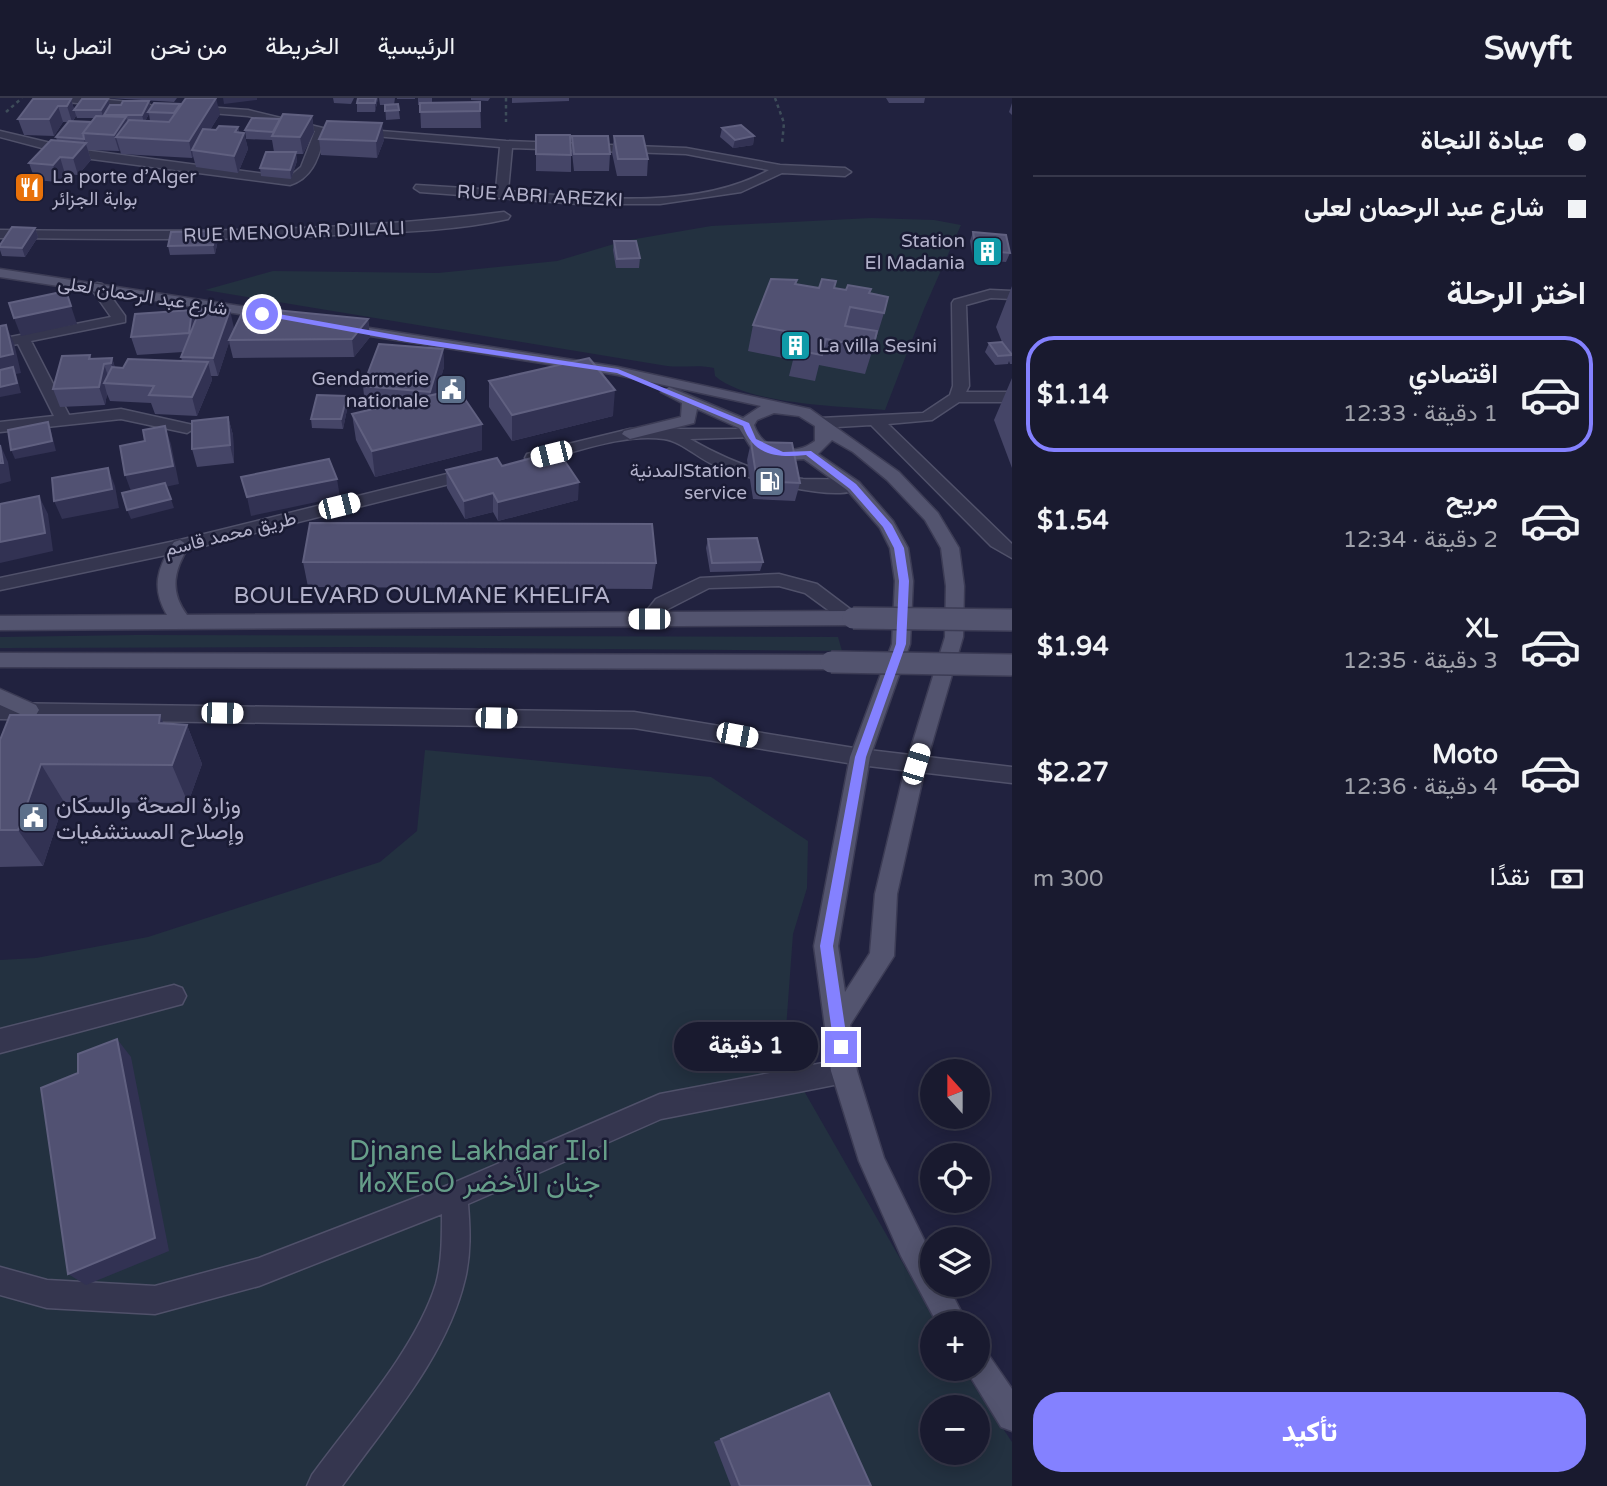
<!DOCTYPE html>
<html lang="ar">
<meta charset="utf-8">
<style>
body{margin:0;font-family:"Varela Round",Vazirmatn,"Noto Sans Tifinagh",sans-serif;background:#26273b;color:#f1f3f6;direction:rtl;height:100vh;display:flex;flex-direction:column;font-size:26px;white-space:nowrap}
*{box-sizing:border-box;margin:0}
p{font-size:23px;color:#9fa1aa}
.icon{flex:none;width:38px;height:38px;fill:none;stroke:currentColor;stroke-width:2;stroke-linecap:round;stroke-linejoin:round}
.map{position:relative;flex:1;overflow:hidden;direction:ltr}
.drawer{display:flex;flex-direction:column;background:#191a2f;width:595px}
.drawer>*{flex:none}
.banner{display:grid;align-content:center;height:154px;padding:0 21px;background:#191a2f}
.needle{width:46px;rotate:339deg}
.controls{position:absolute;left:920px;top:961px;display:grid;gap:14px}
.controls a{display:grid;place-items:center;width:70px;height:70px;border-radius:50%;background:#191a2f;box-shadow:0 4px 18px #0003,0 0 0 2px #37384b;font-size:35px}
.end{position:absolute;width:32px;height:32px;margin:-16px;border:9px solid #8481ff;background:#fff;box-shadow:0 0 0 4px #fff}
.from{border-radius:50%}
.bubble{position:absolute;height:49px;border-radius:24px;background:#191a2f;box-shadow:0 4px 18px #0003,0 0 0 2px #37384b;font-size:23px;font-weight:800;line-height:49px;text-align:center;direction:rtl}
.car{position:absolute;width:21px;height:42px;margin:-21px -10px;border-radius:9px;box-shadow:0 0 5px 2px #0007;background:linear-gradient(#fff 24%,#345 0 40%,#fff 0 76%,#345 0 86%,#fff 0)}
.banner b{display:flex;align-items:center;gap:24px;height:66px;font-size:26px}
.banner b+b{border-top:2px solid #37384b}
.banner i{width:18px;height:18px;background:#f1f3f6}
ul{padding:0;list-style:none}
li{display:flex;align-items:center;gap:21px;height:116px;margin:0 14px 10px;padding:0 7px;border:4px solid transparent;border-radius:28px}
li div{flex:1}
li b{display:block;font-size:26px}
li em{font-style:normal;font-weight:800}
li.on{border-color:#8481ff}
li>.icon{width:63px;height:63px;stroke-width:1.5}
h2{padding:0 21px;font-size:32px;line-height:84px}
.pay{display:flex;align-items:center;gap:18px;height:77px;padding:0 21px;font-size:26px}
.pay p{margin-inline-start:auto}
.cta{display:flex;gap:14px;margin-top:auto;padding:14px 21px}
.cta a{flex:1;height:80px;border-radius:28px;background:#8481ff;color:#fff;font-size:28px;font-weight:800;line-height:80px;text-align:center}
header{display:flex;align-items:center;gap:42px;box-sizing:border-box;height:98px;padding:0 35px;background:#191a2f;border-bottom:2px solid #37384b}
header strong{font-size:33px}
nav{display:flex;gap:38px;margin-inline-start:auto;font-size:24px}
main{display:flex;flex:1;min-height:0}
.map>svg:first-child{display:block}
.green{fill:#233140;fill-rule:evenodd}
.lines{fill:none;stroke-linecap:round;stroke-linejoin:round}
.minor-casing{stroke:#50516a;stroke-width:3}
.major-casing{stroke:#3c3c55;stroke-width:3}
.path{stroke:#3e4d5a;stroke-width:2.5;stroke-dasharray:3.5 3.5;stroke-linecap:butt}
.minor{fill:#35364f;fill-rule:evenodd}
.major{fill:#53546f;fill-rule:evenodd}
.major-bridge-casing{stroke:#3c3c55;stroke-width:24;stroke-linecap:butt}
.major-bridge{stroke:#53546f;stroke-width:21}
.wall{fill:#454567;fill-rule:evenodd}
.shaded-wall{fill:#323253}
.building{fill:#515172;stroke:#606080;stroke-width:2}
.route{fill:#8481ff}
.labels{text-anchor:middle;stroke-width:5;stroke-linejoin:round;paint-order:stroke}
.far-poi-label{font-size:19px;fill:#b2b1ca;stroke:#1a1b34;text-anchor:end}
.far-street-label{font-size:19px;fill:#b2b1ca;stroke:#1a1b34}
.street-label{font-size:23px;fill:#b2b1ca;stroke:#1a1b34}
.poi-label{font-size:23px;fill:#b2b1ca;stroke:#1a1b34;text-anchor:start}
.near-park-label{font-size:28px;fill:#669e89;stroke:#1a1b34}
</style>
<header>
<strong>Swyft</strong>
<nav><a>الرئيسية</a><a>الخريطة</a><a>من نحن</a><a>اتصل بنا</a></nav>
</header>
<main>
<section class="drawer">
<div class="banner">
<b><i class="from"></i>عيادة النجاة</b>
<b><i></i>شارع عبد الرحمان لعلى</b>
</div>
<h2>اختر الرحلة</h2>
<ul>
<li class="on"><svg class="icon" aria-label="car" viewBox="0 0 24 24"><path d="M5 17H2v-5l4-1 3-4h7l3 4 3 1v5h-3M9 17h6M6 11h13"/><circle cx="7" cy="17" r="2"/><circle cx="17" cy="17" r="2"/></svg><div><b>اقتصادي</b><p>1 دقيقة · 12:33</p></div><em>$1.14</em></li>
<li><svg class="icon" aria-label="car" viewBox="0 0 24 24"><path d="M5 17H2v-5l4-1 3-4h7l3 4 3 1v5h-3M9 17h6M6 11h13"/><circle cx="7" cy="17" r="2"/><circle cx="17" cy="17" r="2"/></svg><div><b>مريح</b><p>2 دقيقة · 12:34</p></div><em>$1.54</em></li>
<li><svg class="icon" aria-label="car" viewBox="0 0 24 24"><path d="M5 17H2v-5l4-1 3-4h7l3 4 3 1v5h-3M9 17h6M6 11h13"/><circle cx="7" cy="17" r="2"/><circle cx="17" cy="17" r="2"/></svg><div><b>XL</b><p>3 دقيقة · 12:35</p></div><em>$1.94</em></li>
<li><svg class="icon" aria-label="car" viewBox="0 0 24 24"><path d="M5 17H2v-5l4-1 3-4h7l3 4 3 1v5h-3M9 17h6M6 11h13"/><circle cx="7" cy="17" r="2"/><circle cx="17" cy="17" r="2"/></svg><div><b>Moto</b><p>4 دقيقة · 12:36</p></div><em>$2.27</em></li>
</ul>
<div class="pay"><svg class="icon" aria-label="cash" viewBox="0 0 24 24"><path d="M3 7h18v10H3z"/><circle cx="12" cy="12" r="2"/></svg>نقدًا<p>300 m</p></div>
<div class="cta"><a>تأكيد</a></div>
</section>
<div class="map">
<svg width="1012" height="1388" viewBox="0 0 1012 1388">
<rect width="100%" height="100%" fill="#21223f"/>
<path class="green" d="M871 120 934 122 961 127 924 211 885 312C841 308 749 307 715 278L714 270C698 266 684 270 667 268L205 192 273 173 438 175 557 163 624 143 711 128Z
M136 537 838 539 842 553 364 549 0 550V539Z
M425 652 711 679 808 743 807 790 793 836 784 958 937 1225H933V1270L963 1271 1012 1344V1388H0V862L36 860 148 839 380 764 417 733ZM933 1309H978V1354H933Z"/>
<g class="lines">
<defs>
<path id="minor" d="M52 0H90L148 6 154 9 148 12 57 3Z
M190 8 248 12 327 31C319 54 316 79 290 87L76 59 0 39V33L76 51 289 79 301 69 315 33 248 18 186 13V9Z
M356 31 506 43 686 50 780 67 845 70 851 74 845 78 782 75 741 94 660 106H579L420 94 414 90 416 87 496 92 500 49 352 36V32ZM512 50 686 56 769 72C696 113 589 100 508 93Z
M504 114 510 118 508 121C459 132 406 134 355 136 237 143 119 141 0 140V132C169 134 336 135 504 114Z
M97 185 102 186 125 218V224L31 243 69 317 121 311 193 327 195 330 187 335 121 321 0 334V324L54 318 18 246 0 249V241L111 219 90 189Z
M990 192 1012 193V201L991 200 966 207 969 288 966 294H1012V304H959L932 322 888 326 1012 446V460L991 448 871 327 820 330 812 325 820 320 923 315 950 297 953 288 952 205 954 202Z
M630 331H748L756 336 754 339 690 341C725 361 762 377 803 381 817 382 853 379 861 388 844 409 735 377 712 366 697 359 680 343 664 341 622 335 574 355 533 365L525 360 527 356Z
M475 369 481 370 483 374 481 378 180 454 0 492V480L180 442Z
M779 476 817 486 862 520 860 525H846L805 495 779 488 709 490 668 511 656 526H642L640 521 656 501 700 480Z
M0 605 634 614 860 651 1012 669V685L860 667 634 630 0 621Z
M174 887 182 890 186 898 182 906 0 955V931Z
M844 961 853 964 857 973 853 982 844 985 661 1021 468 1106C470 1131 471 1156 465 1181 447 1258 387 1325 342 1388H307L312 1377C352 1322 416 1251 436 1186 442 1164 442 1140 442 1116L259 1188 155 1216 47 1210 0 1197V1169L47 1182 155 1188 259 1160 451 1086 660 996Z"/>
<path id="major" d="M0 171 292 216 299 220 292 224 0 179Z
M344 226 618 269 810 311 899 374 938 415 959 450 964 488 963 539 926 666 897 796 894 858 850 927 857 973 884 1060 933 1160V1186H947L967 1225H937L901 1158 859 1063 831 973 814 848 850 659 892 546 895 483 890 450 880 430 847 392 804 361 787 362 759 354 750 348 739 330 697 311 694 325 630 341 622 336 624 333 681 319 682 305 661 294 669 289 743 320 761 308 618 277 339 233V227ZM774 315 799 318 815 328V343C794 359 763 353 754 327L757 322ZM832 342 853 354 887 382 925 422 941 450 946 488 945 539 906 666 875 796 870 855 845 894 838 848 870 659 910 546 913 483 908 450 893 423 859 384 818 356Z
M180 442 189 448C174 472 169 493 187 517L853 513 860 515 862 520 860 525 853 527 0 532V518L167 517C151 490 157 470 174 444Z
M0 555 831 557 838 559 841 564 838 569 831 571 0 569Z
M0 591 36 607 39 612 36 617 29 620 0 607Z
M978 1251 988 1256 1012 1291V1333L1001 1329 965 1270H978Z"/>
</defs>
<use href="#minor" class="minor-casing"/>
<use href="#major" class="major-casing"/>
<path class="path" d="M506 0V24
M775 0 784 25 782 46
M6 14 22 0"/>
<use href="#minor" class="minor"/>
<use href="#major" class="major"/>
<defs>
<path id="major-bridge" d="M853 520 1012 522
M831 564 1012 567"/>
</defs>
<use href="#major-bridge" class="major-bridge-casing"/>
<use href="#major-bridge" class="major-bridge"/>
</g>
<path class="wall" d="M51 0 71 1 76 18 73 23 91 24 94 20H77L74 12 108 1 110 7H121L149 3 151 11 180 6V8L220 16 210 32H216L238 29 239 34 244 35 248 51 238 75 196 69 193 58 192 60 121 56 120 52 119 53 88 52 91 62 78 77 65 76 58 84 35 82 29 65 57 43 56 39 68 24H63L54 38 24 37 18 21ZM149 16 150 23H169H145Z
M109 0H177L174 4Z
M333 0H354L351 6 334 5Z
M358 0H378L375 14H357V5Z
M379 0H395L394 7 398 6 400 21 386 22 385 7H387H380Z
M397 0H415V1H397Z
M418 0H432V5L480 4 481 30H421L420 7H418Z
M471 0H490L488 3 471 2Z
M512 0H569V3L512 5Z
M886 0H925L924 5H889Z
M1012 5V17L1009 14Z
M312 18 314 34 303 56H296L297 63 291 81 261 78 260 70 274 54 272 42 246 41 245 32 280 21V23Z
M722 30 754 38 753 47 733 50 720 39Z
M536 37 571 57V74L536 73Z
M572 38 610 56 609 73H574L572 55Z
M614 38 648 61 647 78H617L612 55Z
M319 41 384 42 377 60 321 57Z
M35 130 38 139 25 159 2 158 0 152V147Z
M216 133 218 142 215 156 170 157 168 148Z
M973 134 1010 155 1006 164 973 161 970 143Z
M614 143 640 160 639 170H616L613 152Z
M796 186 819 190H834L870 195 884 215 865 276 819 267 815 283 789 278 793 262 748 253 753 227Z
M1012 188V266H1010L1009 263 1008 266 995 267 985 254 989 245 1002 244 996 229Z
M258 217 368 221 370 239 354 259 233 260 229 244 218 278H211L212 282 197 318 155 316 151 305 110 303 107 296 105 307 60 309 53 291 90 257 91 261 112 260 115 270H123L182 263 181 259 183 254 137 257 131 239 195 224 234 230 232 236Z
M443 251 444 269 436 296 482 352 375 379 356 342 352 316 384 308 365 307 363 288Z
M1012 280V370L994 322Z
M489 283 613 318 512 343 489 309Z
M347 298 348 307 343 331 312 330 311 321Z
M228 319 233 337 234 365 197 369 192 351Z
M751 344 800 385 795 403 753 401 747 362Z
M502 368 578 402 498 423 493 414 465 421 447 390 446 372Z
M708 441 763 464 760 473 710 474 706 450Z
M303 464 656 465 652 491 308 489Z
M160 617 163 626 187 627 202 666 188 705 64 704 43 768 0 769V642Z
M721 1341 871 1388H731L714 1344Z"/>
<path class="shaded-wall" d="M216 0 220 16 197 53 192 52 193 58 192 60 189 43Z
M223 0H257V2L224 6Z
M376 0H378L375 14V5Z
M71 1 76 18 72 24 67 8Z
M108 1 111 10 104 17V21L101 12Z
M149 3 151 12 148 14 149 16 144 25 142 17Z
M58 8 63 24 54 38 49 21Z
M312 18 314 34 303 56 300 39Z
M126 19 131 36 116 39 120 52 119 53 114 37Z
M382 25 384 42 377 60 376 43Z
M238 29 241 44 244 35 248 51 238 75 234 58 235 34Z
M754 38 753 47 733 50 735 42Z
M84 40 91 62 78 77 73 60 85 46Z
M296 54 297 63 291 81 290 72Z
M60 59 65 76 58 84 53 67Z
M35 130 38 139 25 159 22 150Z
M216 133 218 142 215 156 213 147Z
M71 208 77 226 21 238 14 220Z
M192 212 196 230 194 253 189 235Z
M230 212 234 230 218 278 213 260Z
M368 221 370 239 354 259 352 241Z
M6 227 14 245 21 275 16 276 21 295 0 299V259Z
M443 251 444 269 432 312 430 294Z
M112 260 118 278 117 283 111 265Z
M208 264 212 282 197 318 192 299Z
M104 266 110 284 104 285 107 296 105 307 99 289Z
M615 292 613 318 512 343V317Z
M347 298 348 307 343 331 341 321Z
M228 319 233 337 234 365 230 347Z
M48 324 51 333 56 353 15 361 11 352Z
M482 326V352L375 379 372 353Z
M165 328 171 346 179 386 132 396 125 377Z
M0 346 8 364 11 383 0 386Z
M108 370 115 388 119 410 62 421 54 403Z
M337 381 340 399 251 418 247 399Z
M579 384 578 402 498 423V404Z
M493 395V414L465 421 464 403Z
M39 398 48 416 53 453 0 465V444Z
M171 401 174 410 131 421 127 412Z
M160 617 176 656 187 627 202 666 188 705 172 667 159 625Z
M41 666 64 704 43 768 18 732Z
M117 941 131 959 169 1153 86 1187 68 1176Z"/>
<path class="building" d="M186 0H216L189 43 116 39 129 22 169 24Z
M358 0H376L375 5H357Z
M33 1H71L67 8H58L49 21H18Z
M82 1H108L101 12H74Z
M123 3H149L142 17H104L110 7H121Z
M480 4V13L420 14V5Z
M154 5 180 6 174 15 148 14Z
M398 6 399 12 385 13V7Z
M283 16 312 18 300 39 272 38Z
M96 18 126 19 114 37 83 35Z
M252 20 280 21 273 34 245 32Z
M69 23 91 24 83 35 84 41 56 39Z
M327 23 382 25 376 43 319 41Z
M741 27 754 38 735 42 722 30Z
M219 28 238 29 235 34 244 35 234 58 192 52 203 31 216 32Z
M536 37H570L571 57 536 56Z
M572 38H608L610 56H574Z
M614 38H643L648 61H618Z
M51 42 86 45 73 60 60 59 53 67 29 65Z
M266 54H296L290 72 260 70Z
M12 129 35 130 22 150 0 149V147Z
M216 133 213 147 168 148 171 134Z
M973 134 1006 137 1010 155 976 152Z
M614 143H636L640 160 617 161Z
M771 181 797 182 795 186 819 190 822 181 836 183 834 190 846 192 848 187 871 191 869 195 888 199 884 215 850 209 845 228 877 233 873 250 826 241 822 257 795 252 801 236 753 227Z
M66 193 71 208 14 220 9 205Z
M200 211 230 212 213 260 181 259Z
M192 212 189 235 131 239 135 216Z
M275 212 368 221 352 241 229 242 242 215 258 217Z
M6 227 13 256 0 259V228Z
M1002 244 1012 257 998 258 989 245Z
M379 246 443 251 430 294 363 288Z
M90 257 89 261 112 260 111 265 104 266 99 289 53 291 62 258Z
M589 260 615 292 512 317 489 283Z
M128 261 208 264 192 299 149 297 154 288 104 285 112 269 123 270Z
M13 269 17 285 0 289V272Z
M458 291 482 326 372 353 352 316Z
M317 297 347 298 341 321H311Z
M228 319 230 347 192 351V323Z
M48 324 52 343 11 352 8 332Z
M165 328 173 368 125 377 120 348 145 343 143 332Z
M751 344 792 345 800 385 757 383Z
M0 347 3 365H0Z
M558 353 579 384 498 404 493 395 464 403 446 372 497 360 502 368Z
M329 361 337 381 247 399 241 379Z
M108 370 112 391 54 403 52 380Z
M165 385 171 401 127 412 122 395Z
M39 398 45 435 0 444V406Z
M310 425 652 426 656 465 303 464Z
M757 440 763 464 712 465 708 441Z
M10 617H160L159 625 187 627 172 667 41 666 18 732H0V642Z
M117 941 155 1140 68 1176 41 990 78 975V956Z
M829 1295 871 1388H740L721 1341Z"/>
<path class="route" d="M262 213 407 239 618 271 749 325 756 341 783 354 811 353 856 386 892 427 904 450 909 483 906 546 866 659 833 848 848 949 846 953 841 955 834 949 820 848 855 659 896 546 899 483 894 450 883 429 850 391 806 357C777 360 754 358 743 328L617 275 407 244 259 217Z"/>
<defs>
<symbol id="restaurant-square" viewBox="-11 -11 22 22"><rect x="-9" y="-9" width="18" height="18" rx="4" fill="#e8710a" stroke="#1a1b34"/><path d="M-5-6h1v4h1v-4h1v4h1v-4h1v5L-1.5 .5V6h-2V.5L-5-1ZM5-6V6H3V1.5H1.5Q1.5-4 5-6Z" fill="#fff"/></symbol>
<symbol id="building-square" viewBox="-11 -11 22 22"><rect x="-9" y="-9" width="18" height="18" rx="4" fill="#0f9aa8" stroke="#1a1b34"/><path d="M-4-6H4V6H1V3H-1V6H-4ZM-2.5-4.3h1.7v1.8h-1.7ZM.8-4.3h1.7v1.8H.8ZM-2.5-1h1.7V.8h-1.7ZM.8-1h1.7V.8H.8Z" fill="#fff"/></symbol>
<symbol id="civic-square" viewBox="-11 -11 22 22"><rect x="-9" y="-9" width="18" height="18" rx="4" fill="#5c6f8a" stroke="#1a1b34"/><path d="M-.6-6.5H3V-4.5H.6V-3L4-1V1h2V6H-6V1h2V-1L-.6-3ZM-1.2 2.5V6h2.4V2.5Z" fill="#fff"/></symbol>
<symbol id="fuel-square" viewBox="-11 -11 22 22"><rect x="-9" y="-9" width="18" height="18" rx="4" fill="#5c6f8a" stroke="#1a1b34"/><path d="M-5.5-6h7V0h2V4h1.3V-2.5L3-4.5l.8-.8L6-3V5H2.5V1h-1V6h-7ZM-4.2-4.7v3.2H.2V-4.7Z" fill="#fff"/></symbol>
</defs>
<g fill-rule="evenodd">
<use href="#restaurant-square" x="12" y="72" width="35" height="35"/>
<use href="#building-square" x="970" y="136" width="35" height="35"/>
<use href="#building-square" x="778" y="230" width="35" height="35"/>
<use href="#civic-square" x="434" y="274" width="35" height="35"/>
<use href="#fuel-square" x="752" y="366" width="35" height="35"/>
<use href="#civic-square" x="16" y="702" width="35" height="35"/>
</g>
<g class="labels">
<g class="far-poi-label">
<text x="52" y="85" text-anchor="start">La porte d’Alger<tspan x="52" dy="22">بوابة الجزائر</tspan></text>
<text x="965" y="149">Station<tspan x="965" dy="22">El Madania</tspan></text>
<text x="818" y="254" text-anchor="start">La villa Sesini</text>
<text x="429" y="287">Gendarmerie<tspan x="429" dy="22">nationale</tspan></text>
<text x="747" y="379">المدنيةStation<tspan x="747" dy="22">service</tspan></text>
</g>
<g class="far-street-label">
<text transform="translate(540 97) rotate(3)" y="7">RUE ABRI AREZKI</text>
<text transform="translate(294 133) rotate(-2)" y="7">RUE MENOUAR DJILALI</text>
<text transform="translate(143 197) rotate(9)" y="7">شارع عبد الرحمان لعلى</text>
<text transform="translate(230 435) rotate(-14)" y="7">طريق محمد قاسم</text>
</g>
<g class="street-label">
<text x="422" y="505">BOULEVARD OULMANE KHELIFA</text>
</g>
<g class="poi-label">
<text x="56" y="715">وزارة الصحة والسكان<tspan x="56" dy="26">وإصلاح المستشفيات</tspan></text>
</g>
<g class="near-park-label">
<text x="479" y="1062">Djnane Lakhdar ⵊⵏⴰⵏ<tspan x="479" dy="32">ⵍⴰⵅⴹⴰⵔ جنان الأخضر</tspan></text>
</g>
</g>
</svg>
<div class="controls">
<a><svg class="needle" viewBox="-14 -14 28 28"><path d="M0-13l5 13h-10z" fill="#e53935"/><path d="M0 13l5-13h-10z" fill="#9fa1aa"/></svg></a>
<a><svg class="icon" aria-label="locate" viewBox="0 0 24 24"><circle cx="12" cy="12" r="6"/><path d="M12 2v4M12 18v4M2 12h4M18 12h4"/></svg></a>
<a><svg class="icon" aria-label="layers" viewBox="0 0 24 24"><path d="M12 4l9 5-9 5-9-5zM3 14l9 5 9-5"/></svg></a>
<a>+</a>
<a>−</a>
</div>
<i class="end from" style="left:262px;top:216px"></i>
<i class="end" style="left:841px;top:949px"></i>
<div class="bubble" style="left:674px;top:924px;width:144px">1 دقيقة</div>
<i class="car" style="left:551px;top:356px;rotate:256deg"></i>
<i class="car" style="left:339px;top:408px;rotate:76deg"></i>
<i class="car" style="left:649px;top:521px;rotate:270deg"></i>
<i class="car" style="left:222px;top:615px;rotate:91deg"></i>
<i class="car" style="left:496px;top:620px;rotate:91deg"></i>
<i class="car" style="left:737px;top:637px;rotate:101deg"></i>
<i class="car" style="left:916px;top:666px;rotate:17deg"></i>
</div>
</main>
